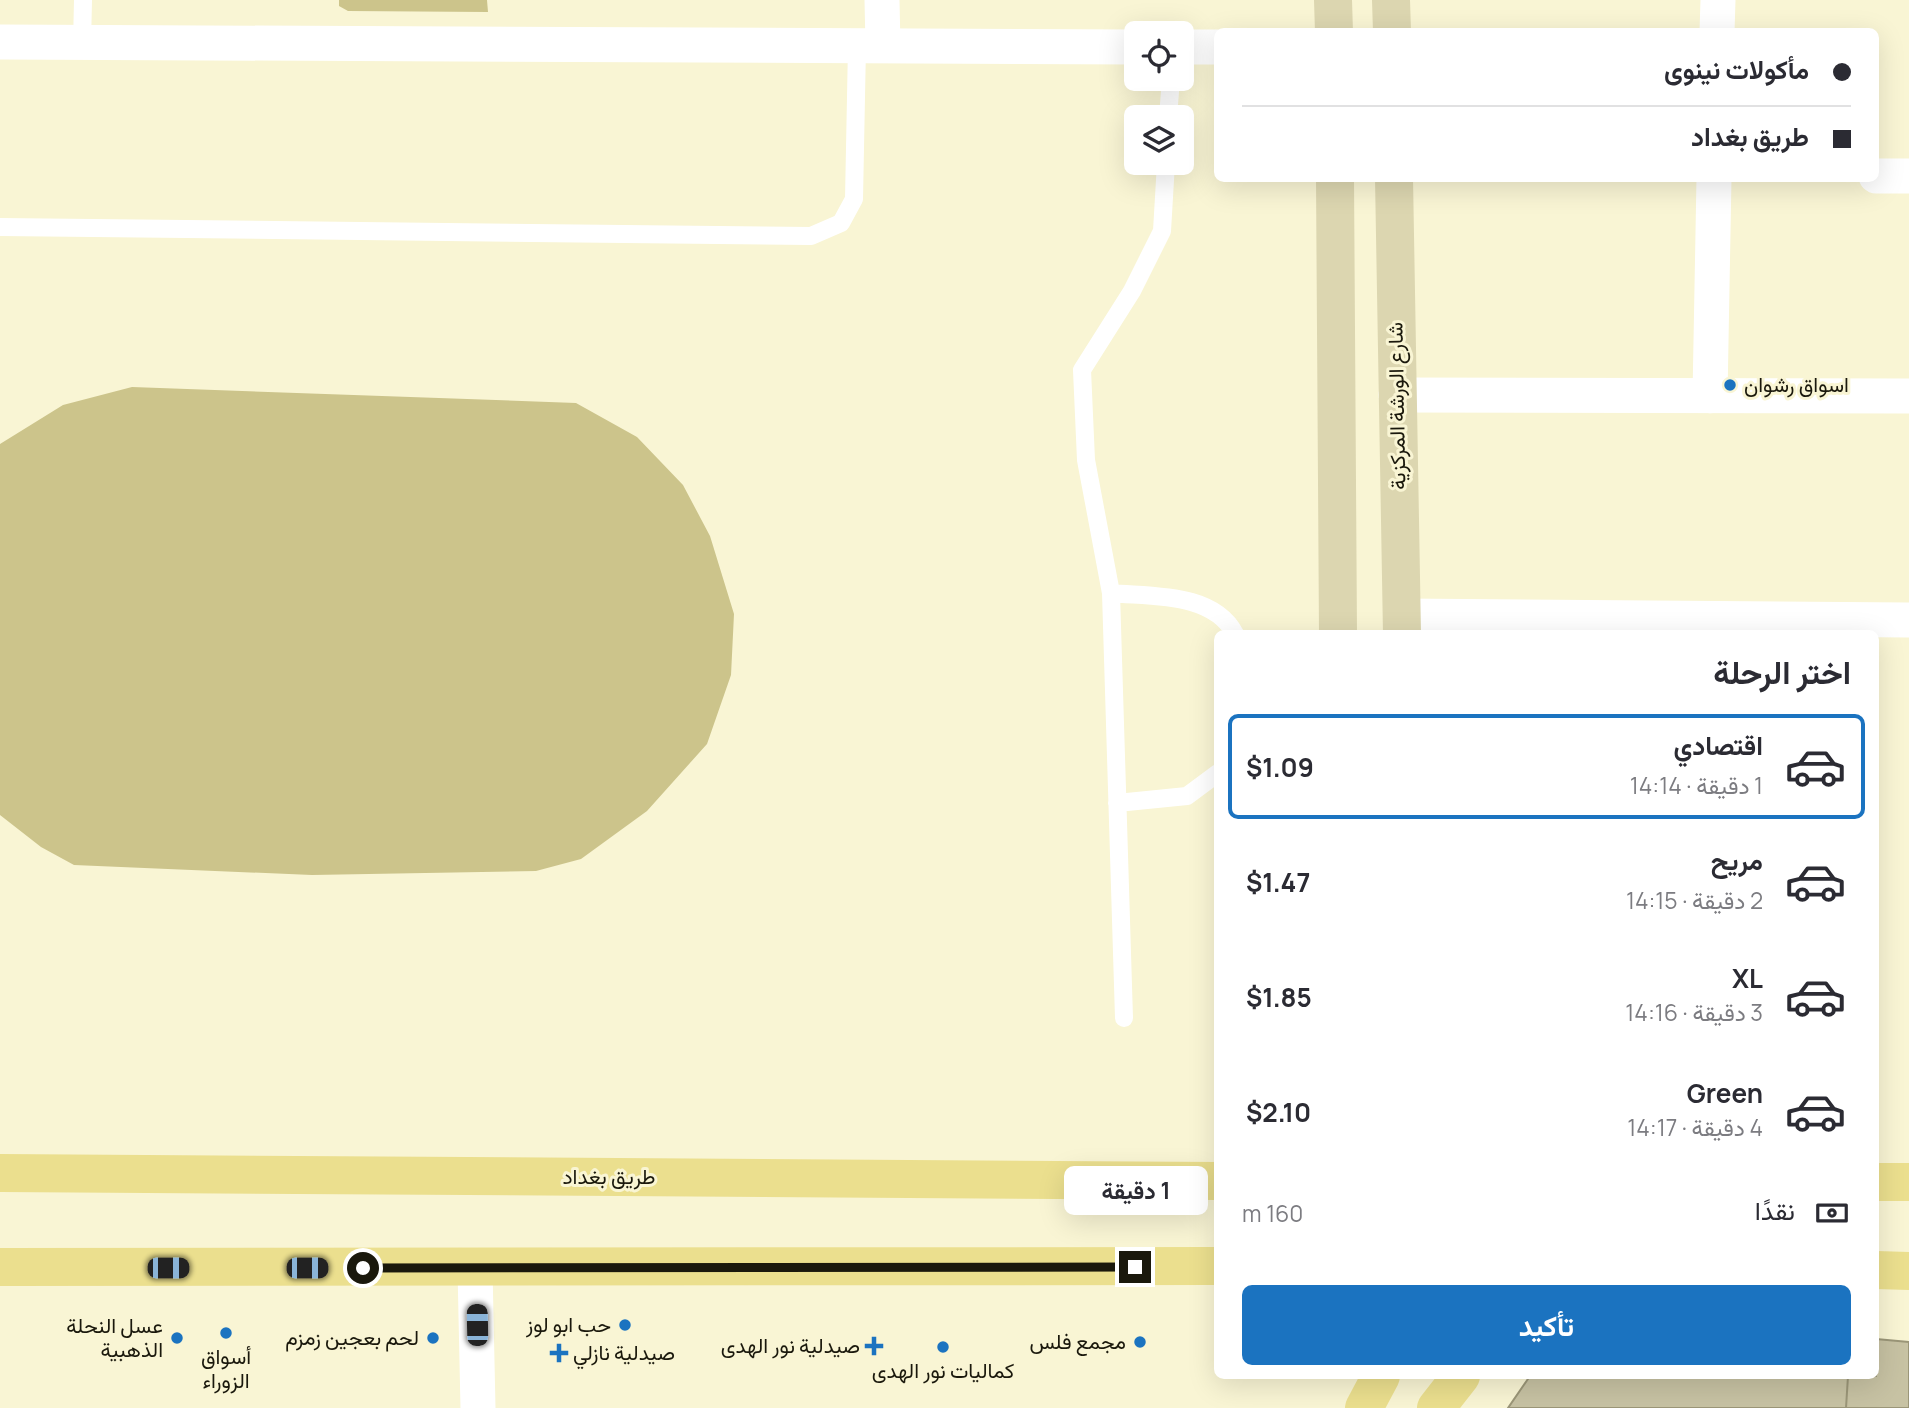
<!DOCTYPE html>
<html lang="ar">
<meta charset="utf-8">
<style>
body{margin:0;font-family:Manrope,Vazirmatn,sans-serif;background:#f2f2f3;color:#2b2b33;direction:rtl;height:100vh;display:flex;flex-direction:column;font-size:26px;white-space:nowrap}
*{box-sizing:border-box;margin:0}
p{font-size:23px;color:#7c7c81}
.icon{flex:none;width:38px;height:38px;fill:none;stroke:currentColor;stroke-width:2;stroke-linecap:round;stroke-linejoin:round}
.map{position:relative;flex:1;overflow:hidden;direction:ltr}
.panel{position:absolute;left:1214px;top:630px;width:665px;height:749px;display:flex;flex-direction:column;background:#fff;border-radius:10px;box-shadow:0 7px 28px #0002;direction:rtl}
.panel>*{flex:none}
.guide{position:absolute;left:1214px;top:28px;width:665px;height:154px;border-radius:10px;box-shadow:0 7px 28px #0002;direction:rtl;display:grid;align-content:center;height:154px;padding:0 28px;background:#fff}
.controls{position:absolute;left:1124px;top:21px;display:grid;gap:14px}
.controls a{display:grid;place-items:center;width:70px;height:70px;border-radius:10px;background:#fff;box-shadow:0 7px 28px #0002;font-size:35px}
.end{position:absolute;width:32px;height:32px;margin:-16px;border:9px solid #1a180c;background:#fff;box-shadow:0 0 0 4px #fff}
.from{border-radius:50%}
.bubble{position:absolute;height:49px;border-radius:10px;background:#fff;box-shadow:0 7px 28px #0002;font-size:23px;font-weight:700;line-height:49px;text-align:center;direction:rtl}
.car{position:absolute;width:21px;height:42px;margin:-21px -10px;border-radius:9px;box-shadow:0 0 5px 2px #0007;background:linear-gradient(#222 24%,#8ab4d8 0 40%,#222 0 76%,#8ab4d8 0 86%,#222 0)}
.guide b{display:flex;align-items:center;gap:24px;height:66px;font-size:26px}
.guide b+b{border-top:2px solid #e1e1e2}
.guide i{width:18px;height:18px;background:#2b2b33}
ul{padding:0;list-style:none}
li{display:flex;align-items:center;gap:21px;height:105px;margin:0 14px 10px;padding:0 14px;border:4px solid transparent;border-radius:10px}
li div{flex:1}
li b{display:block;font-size:26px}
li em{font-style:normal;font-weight:700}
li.current{border-color:#1b73c0}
li>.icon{width:63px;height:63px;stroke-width:1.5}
h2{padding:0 28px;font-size:32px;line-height:84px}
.pay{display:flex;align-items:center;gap:18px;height:77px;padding:0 28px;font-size:26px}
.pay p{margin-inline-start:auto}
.cta{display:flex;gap:14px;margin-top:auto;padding:14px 28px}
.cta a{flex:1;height:80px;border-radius:10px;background:#1b73c0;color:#fff;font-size:28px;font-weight:700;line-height:80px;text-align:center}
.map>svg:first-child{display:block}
.green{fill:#ccc48b}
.building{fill:#c7c2a3;stroke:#9b9678;stroke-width:2}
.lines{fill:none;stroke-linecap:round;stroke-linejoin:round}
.lane{stroke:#fff;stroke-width:18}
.street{stroke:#fff;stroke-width:35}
.secondary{stroke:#dcd6b0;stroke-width:38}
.primary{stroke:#ebdf8e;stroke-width:38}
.route{stroke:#1a180c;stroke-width:9}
.poi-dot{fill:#1b73c0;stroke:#f9f5d4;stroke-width:2.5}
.labels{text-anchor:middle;stroke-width:6;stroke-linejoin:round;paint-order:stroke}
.poi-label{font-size:21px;fill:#1a180c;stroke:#f9f5d4;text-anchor:end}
.street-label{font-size:21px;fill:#1a180c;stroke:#f9f5d4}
</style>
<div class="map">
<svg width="1909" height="1408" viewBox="0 0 1909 1408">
<rect width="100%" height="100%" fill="#f9f5d4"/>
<path class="green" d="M339 0H487L488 12 348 11 339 6Z
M132 387 576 403 637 437 683 485 710 536 734 614 731 675 707 744 647 811 581 859 536 871 312 875 74 865 41 847 0 815V444L63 405Z"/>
<path class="building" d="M1876 1339 1909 1342V1408H1846L1848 1376H1876Z
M1530 1376H1848L1846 1408H1508Z"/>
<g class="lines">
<path class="lane" d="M82 44 83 0
M1168 117 1171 79
M0 227 811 236 841 223 854 199 857 46
M1111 593C1151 597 1213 592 1235 634
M1117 803 1187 796 1218 773
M1124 1018 1111 593 1086 460 1082 370 1132 291 1162 231 1166 163"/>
<path class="street" d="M882 0 883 46
M1717 32 1718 0
M0 42 1136 47
M1181 47H1218
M1876 176H1909
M1396 395 1909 396
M1710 396 1714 178
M1402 616 1909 620
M475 1269 478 1408"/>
<path class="secondary" d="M1333 0 1334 32
M1391 0 1392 32
M1335 178 1338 634
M1394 178 1402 634"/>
<path class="primary" d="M0 1173 1218 1181
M1876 1182H1909
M0 1267 1218 1266
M1876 1270 1909 1271
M1364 1408 1381 1376
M1436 1408 1461 1376"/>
</g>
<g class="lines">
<path class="route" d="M363 1268 1135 1267"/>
</g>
<g class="poi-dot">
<circle cx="1730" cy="385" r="7"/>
<circle cx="625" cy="1325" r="7"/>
<circle cx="226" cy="1333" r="7"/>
<circle cx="177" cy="1338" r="7"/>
<circle cx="433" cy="1338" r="7"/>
<circle cx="1140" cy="1342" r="7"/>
<path d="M870.5 1335.5h7v7h7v7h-7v7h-7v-7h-7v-7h7z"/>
<circle cx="943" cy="1347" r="7"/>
<path d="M555.5 1342.5h7v7h7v7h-7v7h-7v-7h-7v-7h7z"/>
</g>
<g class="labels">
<g class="poi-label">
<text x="1744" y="392" text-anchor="start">اسواق رشوان</text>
<text x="611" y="1332">حب ابو لوز</text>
<text x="163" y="1333">عسل النحلة<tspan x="163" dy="24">الذهبية</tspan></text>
<text x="419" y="1345">لحم بعجين زمزم</text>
<text x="1126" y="1349">مجمع فلس</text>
<text x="860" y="1353">صيدلية نور الهدى</text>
<text x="573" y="1360" text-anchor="start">صيدلية نازلي</text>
<text x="226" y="1364" text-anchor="middle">أسواق<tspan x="226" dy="24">الزوراء</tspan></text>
<text x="943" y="1378" text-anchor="middle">كماليات نور الهدى</text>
</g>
<g class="street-label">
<text transform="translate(1397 406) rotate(-91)" y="7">شارع الورشة المركزية</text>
<text x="609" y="1184">طريق بغداد</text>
</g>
</g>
</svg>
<div class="controls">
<a><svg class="icon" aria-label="locate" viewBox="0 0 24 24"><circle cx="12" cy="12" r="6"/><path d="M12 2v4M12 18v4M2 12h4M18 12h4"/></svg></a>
<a><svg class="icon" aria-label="layers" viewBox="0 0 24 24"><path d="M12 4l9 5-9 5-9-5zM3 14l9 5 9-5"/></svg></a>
</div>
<i class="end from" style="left:363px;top:1268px"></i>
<i class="end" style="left:1135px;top:1267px"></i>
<div class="bubble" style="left:1064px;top:1166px;width:144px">1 دقيقة</div>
<i class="car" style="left:168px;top:1268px;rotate:90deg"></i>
<i class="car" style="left:307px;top:1268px;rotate:90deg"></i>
<i class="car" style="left:477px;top:1325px;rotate:359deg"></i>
<div class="guide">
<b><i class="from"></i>مأكولات نينوى</b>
<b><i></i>طريق بغداد</b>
</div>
<section class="panel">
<h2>اختر الرحلة</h2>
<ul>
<li class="current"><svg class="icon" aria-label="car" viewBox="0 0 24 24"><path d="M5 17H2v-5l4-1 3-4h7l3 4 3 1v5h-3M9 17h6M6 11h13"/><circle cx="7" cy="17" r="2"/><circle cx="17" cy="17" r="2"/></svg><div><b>اقتصادي</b><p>1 دقيقة · 14:14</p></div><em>$1.09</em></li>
<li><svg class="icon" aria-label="car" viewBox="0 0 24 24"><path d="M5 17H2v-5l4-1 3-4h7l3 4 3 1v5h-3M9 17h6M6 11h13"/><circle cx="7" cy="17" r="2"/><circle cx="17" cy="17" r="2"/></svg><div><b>مريح</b><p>2 دقيقة · 14:15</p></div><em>$1.47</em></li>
<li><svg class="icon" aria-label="car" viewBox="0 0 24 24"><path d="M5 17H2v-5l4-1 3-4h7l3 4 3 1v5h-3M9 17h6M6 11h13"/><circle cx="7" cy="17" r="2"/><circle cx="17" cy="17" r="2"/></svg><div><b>XL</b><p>3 دقيقة · 14:16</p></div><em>$1.85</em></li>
<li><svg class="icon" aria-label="car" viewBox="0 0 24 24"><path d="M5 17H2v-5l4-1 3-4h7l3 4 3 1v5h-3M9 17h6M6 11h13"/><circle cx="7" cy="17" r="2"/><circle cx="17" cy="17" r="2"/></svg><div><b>Green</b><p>4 دقيقة · 14:17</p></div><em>$2.10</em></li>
</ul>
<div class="pay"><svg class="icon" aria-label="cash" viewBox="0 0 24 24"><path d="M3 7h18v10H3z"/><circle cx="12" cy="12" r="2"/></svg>نقدًا<p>160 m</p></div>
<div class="cta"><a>تأكيد</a></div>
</section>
</div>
